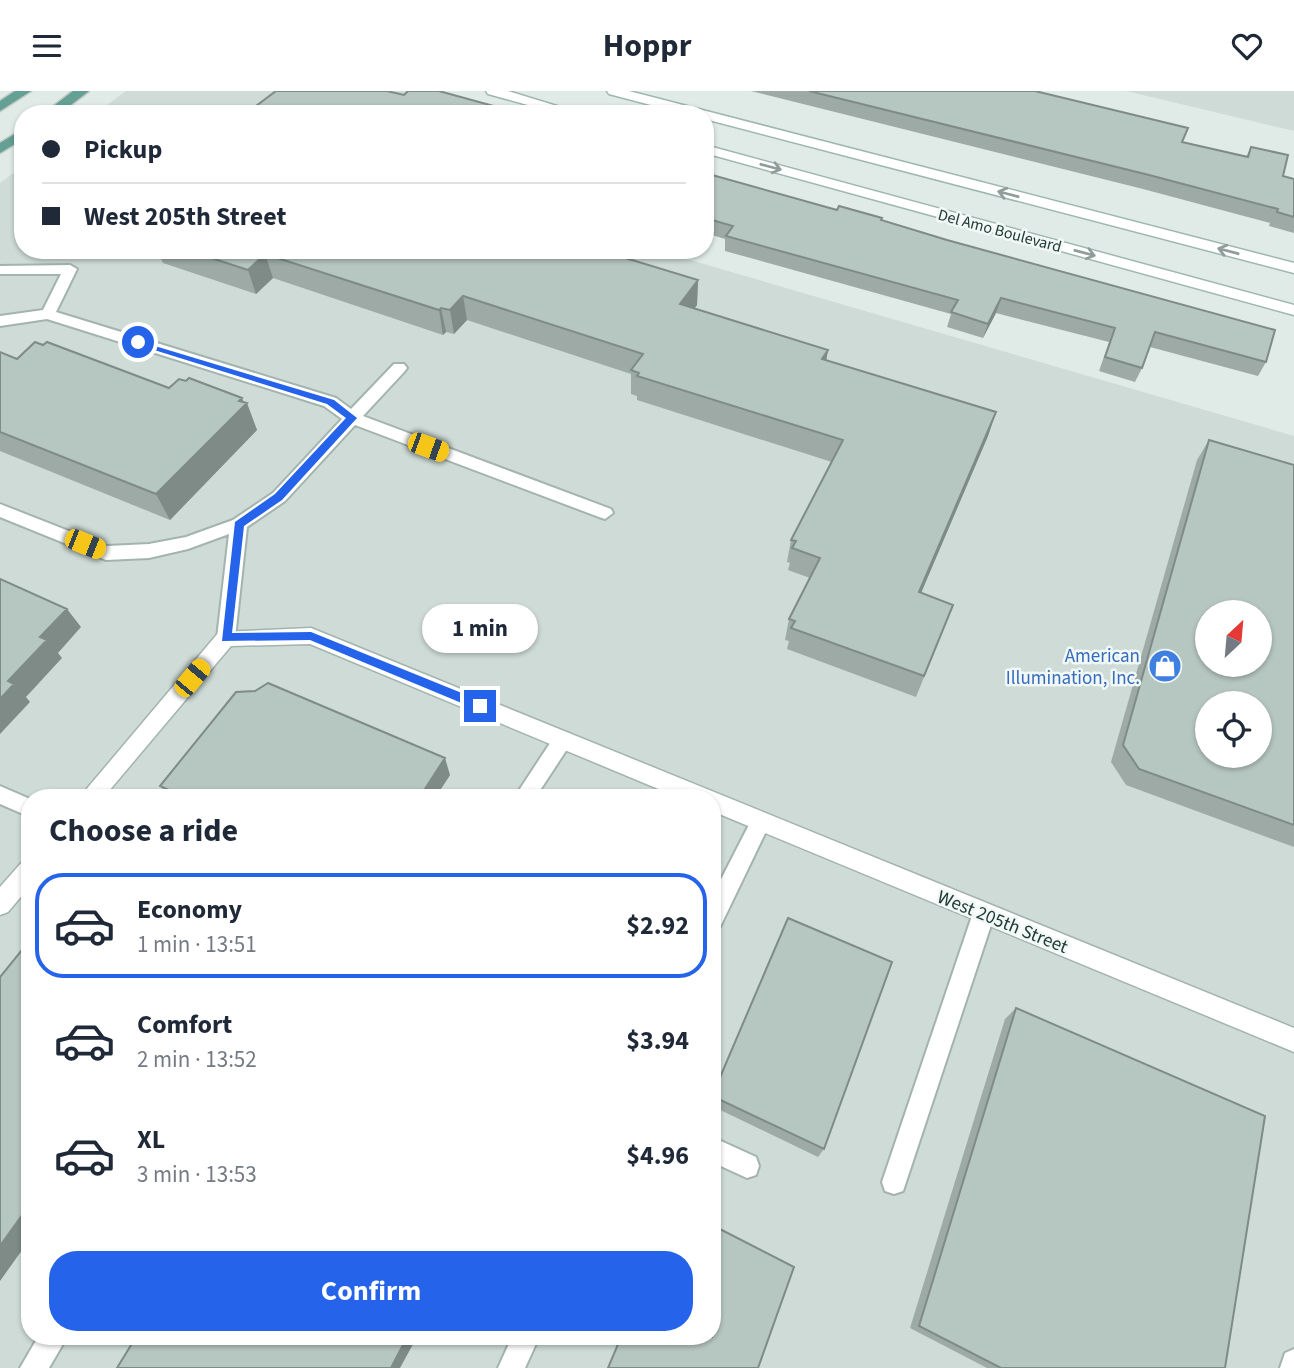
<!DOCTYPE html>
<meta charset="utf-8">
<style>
body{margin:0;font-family:"Source Sans 3",sans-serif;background:#f2f2f3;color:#1f2937;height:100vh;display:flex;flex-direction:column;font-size:26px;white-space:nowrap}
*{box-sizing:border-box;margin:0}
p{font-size:23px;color:#747a83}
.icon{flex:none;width:38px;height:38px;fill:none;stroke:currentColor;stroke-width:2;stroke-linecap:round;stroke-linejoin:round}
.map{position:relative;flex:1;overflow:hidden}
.side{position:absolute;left:21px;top:698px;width:700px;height:556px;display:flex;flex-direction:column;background:#fff;border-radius:28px;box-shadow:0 2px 5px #0004}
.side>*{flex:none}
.top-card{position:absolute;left:14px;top:14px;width:700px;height:154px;border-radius:28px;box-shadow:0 2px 5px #0004;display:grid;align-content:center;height:154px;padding:0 28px;background:#fff}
.needle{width:46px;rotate:26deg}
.buttons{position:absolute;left:1195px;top:509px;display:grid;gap:14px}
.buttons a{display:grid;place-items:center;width:77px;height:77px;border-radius:50%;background:#fff;box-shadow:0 2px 5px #0004;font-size:35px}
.end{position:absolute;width:32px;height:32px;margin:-16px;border:9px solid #2563eb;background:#fff;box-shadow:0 0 0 4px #fff}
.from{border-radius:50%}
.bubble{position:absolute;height:49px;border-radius:24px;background:#fff;box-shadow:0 2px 5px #0004;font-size:23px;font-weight:700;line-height:49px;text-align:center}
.car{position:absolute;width:21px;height:42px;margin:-21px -10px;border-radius:9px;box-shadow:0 0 5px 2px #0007;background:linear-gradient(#f5c518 24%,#345 0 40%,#f5c518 0 76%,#345 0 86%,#f5c518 0)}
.top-card b{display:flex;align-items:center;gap:24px;height:66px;font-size:26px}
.top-card b+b{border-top:2px solid #e0e1e3}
.top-card i{width:18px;height:18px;background:#1f2937}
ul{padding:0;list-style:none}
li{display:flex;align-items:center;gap:21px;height:105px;margin:0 14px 10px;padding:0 14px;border:4px solid transparent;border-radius:28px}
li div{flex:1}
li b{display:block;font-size:26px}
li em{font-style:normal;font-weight:700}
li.selected{border-color:#2563eb}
li>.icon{width:63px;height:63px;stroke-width:1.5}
h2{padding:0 28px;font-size:32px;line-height:84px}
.cta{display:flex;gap:14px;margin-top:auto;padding:14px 28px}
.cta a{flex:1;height:80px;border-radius:28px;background:#2563eb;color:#fff;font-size:28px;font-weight:700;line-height:80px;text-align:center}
header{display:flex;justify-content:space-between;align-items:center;height:91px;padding:0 28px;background:#fff;font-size:32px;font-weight:700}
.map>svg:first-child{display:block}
.built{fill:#cedbd6;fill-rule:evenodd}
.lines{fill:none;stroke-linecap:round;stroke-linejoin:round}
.service-casing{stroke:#a3b3ae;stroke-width:4}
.minor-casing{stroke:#a3b3ae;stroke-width:3}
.secondary-casing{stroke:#9fb7b0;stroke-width:3}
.primary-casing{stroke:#c1c8c7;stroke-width:3}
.service{fill:#fff;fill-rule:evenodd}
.minor{fill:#fff;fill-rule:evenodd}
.secondary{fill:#fff;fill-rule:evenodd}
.primary{fill:#65a095;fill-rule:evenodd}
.wall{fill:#9daaa5}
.shaded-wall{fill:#7f8b86}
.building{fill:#b6c6c0;stroke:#7f8b86;stroke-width:2;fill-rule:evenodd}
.oneway{stroke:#909d9a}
.route{fill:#2563eb}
.labels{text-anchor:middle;stroke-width:5;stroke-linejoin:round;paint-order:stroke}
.far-street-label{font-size:16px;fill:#213b36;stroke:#f1f8f5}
.shop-label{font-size:19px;fill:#366cbe;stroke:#f1f8f5;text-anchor:end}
.street-label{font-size:19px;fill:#213b36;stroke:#f1f8f5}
</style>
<header><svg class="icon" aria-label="menu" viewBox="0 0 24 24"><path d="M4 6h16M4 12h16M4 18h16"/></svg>Hoppr<svg class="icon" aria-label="heart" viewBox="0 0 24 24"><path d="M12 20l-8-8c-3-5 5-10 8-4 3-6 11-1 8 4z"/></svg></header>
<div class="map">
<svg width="1294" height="1277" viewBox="0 0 1294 1277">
<rect width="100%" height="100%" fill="#e0ebe7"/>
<path class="built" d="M126 0H418L393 23H95Z
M1126 0H1294V40Z
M23 75V159H656L1294 345V1277H0V92ZM1208 522H1260V574H1208ZM1208 612H1260V665H1208ZM30 707H712V1246H30Z"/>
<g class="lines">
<defs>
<path id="service" d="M70 174 77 178 56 221 336 307 351 318 394 273H404L407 277 404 281 363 325 611 418 613 422 605 428 599 426 355 334 285 410 247 436 235 547 232 552 226 554 220 552 217 547 229 443 188 458 149 467 106 469 0 426V413L107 455 149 453 186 446 233 429 273 402 342 328 324 315 47 228 0 235V225L43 219 61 183H0V175Z
M563 641 570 643 573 649 535 707H514L556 643Z
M0 695 30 708V726L0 713Z
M761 721 768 724 771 730 720 836 712 839V806L754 724Z
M984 812 992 815 995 822 906 1091 903 1100 894 1103 885 1100 882 1091 973 822 976 815Z
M712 1046 756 1066 759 1075 756 1084 747 1087 712 1071Z
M38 1246H67L49 1277H20Z
M512 1246H539L525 1277H498Z
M1294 1258V1277H1280L1285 1262Z"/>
<path id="minor" d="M311 537 1294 937V961L712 720V707H680L310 553 231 555 103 707H79L219 541Z
M30 768V795L8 821 0 824V796L22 771Z"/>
<path id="secondary" d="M486 0H508L583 23H560L488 3Z
M607 0H629L1294 172V182L705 28V23H685L609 3Z
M705 54 1294 214V224L705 62Z"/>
<path id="primary" d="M15 0H31L0 20V10Z
M73 0H89L59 23H43Z
M23 38V48L0 62V52Z"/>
</defs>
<use href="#service" class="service-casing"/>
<use href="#minor" class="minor-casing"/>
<use href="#secondary" class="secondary-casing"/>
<use href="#primary" class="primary-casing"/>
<use href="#service" class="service"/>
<use href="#minor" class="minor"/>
<use href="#secondary" class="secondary"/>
<use href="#primary" class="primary"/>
</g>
<path class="wall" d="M751 0H1035L1182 51 1246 66 1251 56 1283 85 1294 88V142L1269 135 1270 132 1143 98Z
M705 82 837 119 881 129 1266 271 1258 285 1150 256 1142 277 1135 291 1099 280 1109 251 996 222 983 247 947 236 951 223 725 160V148L705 142Z
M157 159H599L698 189 697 214 694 218 828 259 826 270 996 321 988 345 921 502 953 514 916 606 787 558 789 550 785 549 789 528 810 487 788 479 790 472 787 471 791 449 832 371 637 309V305L631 303V283L467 229 454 243 446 241 443 244 273 187 256 203 163 172Z
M0 261 17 268 244 311 257 339 170 429 0 360Z
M1209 349 1294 374V756L1126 694 1111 671 1197 369Z
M450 684 435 707H170L160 695Z
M1016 917 1225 1277H987L910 1237 1005 928Z
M712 1003 824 1058 818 1066 712 1015Z"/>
<path class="shaded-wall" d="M265 163 273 187 256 203 248 179Z
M698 189 697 214 679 238 680 213Z
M463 205 467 229 454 243 450 219Z
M1001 207 996 222 983 247 988 233Z
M441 217 446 241 443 244 439 219Z
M828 259 824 282 822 268Z
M242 307 245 314 247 312 257 339 170 429 156 403Z
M996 321 988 345 912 523 919 501Z
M67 518 81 536 58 562 62 567 26 606 30 611 0 643V608L8 590 40 546Z
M445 667 450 684 435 707H419Z
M30 1113V1148L0 1190V1155Z
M407 1246H417L400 1277H391Z"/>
<path class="building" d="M276 0H387L404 4 408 0H439L512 20 509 23H402L391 20 388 23H250L251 22 248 21Z
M809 0H1035L1188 37 1182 51 1248 66 1251 56 1288 64 1283 85 1294 88V126L1277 121 1278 118 1149 84Z
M705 82 837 119 839 115 882 127 881 129 947 149 1275 239 1266 271 1155 241 1142 277 1105 266 1115 237 1001 207 988 233 951 221 958 209 726 145 733 135 705 127 709 121 705 120Z
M187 159H599L698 189 680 213 828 259 822 268 996 321 919 501 953 514 924 585 791 537 795 530 789 528 820 467 792 457 796 450 791 449 843 349 637 285 639 282 631 279 643 263 463 205 450 219 441 217 439 219 265 163 248 179Z
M35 251 43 254 47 251 169 297 179 288 186 290 189 287 242 307 239 310 247 312 156 403 0 341V261L17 268Z
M1209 349 1294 374V734L1139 678 1123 654ZM1208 522H1260V574H1208ZM1208 612H1260V665H1208Z
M0 488 67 518 40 546 47 549 8 590 14 593 0 608Z
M268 592 445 667 419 707H186L160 695 236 601 255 600Z
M788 827 892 871 824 1058 712 1005Z
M30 849V1113L0 1155V886Z
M1016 917 1265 1025 1225 1277H1001L919 1235Z
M712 1134 794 1176 758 1277H608L621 1246H712Z
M136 1246H407L391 1277H117Z"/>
<defs><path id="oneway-shaft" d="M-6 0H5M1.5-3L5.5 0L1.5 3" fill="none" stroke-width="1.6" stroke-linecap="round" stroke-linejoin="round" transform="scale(1.75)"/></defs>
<g class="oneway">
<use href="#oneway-shaft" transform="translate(771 76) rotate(15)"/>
<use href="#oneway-shaft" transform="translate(1008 103) rotate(-165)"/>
<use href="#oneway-shaft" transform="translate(1228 160) rotate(-165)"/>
<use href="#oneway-shaft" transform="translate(1085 162) rotate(15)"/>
</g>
<path class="route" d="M135 249 334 309 357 327 282 409 244 435 232 542 311 541 484 611V618H476L310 549 222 550 235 431 275 403 346 327 327 313 135 253Z"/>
<defs>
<symbol id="shop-disc" viewBox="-11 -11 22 22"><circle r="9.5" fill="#3f7fe0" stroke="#f1f8f5"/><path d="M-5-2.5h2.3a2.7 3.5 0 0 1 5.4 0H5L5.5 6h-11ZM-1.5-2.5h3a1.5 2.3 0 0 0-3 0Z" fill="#fff"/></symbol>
</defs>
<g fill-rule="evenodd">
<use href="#shop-disc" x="1146" y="556" width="38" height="38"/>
</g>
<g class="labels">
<g class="far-street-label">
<text transform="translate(1000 139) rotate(15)" y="6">Del Amo Boulevard</text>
</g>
<g class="shop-label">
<text x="1140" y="571">American<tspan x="1140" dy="22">Illumination, Inc.</tspan></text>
</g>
<g class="street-label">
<text transform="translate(1003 830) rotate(22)" y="7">West 205th Street</text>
</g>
</g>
</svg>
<div class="buttons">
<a><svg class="needle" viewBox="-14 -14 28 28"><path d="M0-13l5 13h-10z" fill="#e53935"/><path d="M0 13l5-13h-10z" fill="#747a83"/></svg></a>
<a><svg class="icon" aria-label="locate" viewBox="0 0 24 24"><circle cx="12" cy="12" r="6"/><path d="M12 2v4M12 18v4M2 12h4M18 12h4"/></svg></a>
</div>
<i class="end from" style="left:138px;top:251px"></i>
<i class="end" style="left:480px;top:615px"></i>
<div class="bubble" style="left:422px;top:513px;width:116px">1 min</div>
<i class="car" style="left:428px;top:356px;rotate:110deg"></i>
<i class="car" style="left:85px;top:453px;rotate:112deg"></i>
<i class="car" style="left:192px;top:587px;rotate:40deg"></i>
<div class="top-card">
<b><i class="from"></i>Pickup</b>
<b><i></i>West 205th Street</b>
</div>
<section class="side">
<h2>Choose a ride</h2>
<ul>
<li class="selected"><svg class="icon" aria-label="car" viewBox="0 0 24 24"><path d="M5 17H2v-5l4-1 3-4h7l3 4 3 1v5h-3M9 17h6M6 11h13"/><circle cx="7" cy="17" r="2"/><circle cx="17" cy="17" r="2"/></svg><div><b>Economy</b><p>1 min · 13:51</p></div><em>$2.92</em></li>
<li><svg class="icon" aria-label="car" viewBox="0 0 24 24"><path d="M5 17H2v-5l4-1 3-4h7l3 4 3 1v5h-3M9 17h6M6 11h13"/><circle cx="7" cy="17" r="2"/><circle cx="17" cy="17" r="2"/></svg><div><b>Comfort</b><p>2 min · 13:52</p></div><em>$3.94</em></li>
<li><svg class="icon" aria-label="car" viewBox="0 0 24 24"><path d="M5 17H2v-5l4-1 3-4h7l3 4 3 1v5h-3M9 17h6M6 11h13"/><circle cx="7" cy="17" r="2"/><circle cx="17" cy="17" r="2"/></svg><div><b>XL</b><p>3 min · 13:53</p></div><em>$4.96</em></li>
</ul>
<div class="cta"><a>Confirm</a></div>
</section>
</div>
